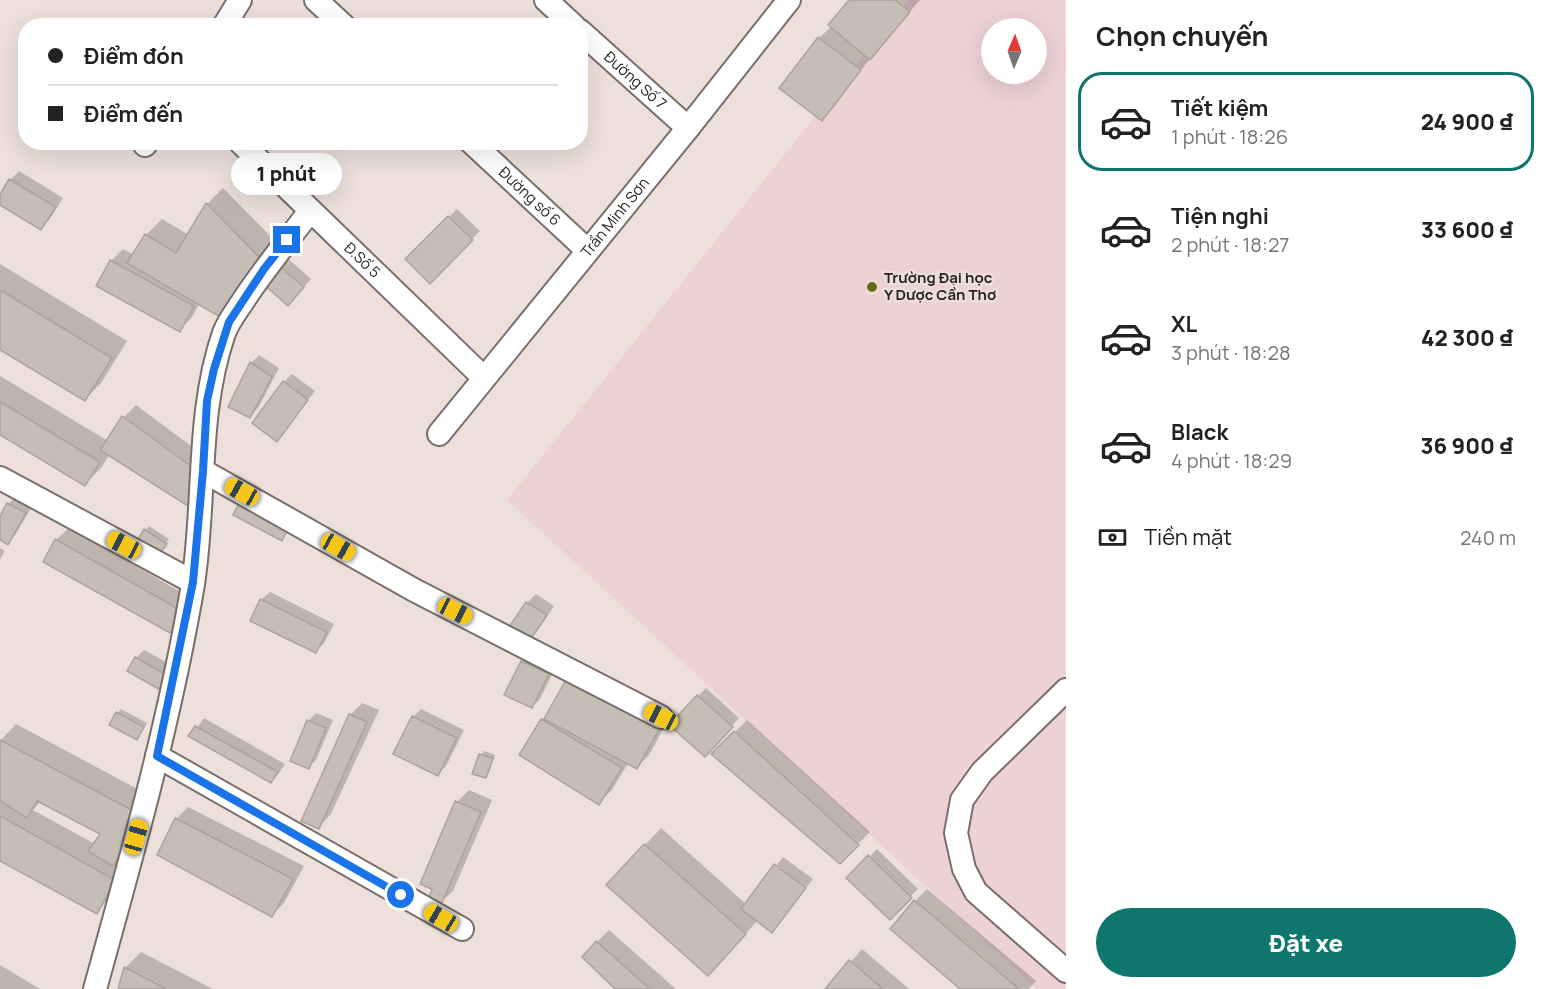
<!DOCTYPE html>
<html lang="vi">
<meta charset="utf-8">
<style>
body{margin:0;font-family:Manrope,sans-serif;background:#f2f2f2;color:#222;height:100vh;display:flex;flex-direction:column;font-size:22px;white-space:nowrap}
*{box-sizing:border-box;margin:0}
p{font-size:20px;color:#767676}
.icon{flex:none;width:33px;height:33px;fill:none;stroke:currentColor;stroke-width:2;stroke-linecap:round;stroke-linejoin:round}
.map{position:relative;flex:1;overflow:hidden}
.drawer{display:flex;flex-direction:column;background:#fff;width:480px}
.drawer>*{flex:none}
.banner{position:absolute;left:18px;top:18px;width:570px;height:132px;border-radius:24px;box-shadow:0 6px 24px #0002;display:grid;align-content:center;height:132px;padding:0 30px;background:#fff}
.needle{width:39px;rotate:2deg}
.fabs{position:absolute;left:981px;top:18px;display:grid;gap:12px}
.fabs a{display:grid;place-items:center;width:66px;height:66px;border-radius:50%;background:#fff;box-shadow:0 6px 24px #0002;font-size:30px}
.end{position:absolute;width:27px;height:27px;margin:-14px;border:8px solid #1a73e8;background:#fff;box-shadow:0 0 0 3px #fff}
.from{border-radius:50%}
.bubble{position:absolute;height:42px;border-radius:21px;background:#fff;box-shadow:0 6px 24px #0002;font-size:20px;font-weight:800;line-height:42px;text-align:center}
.car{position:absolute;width:18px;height:36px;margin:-18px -9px;border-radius:8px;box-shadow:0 0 4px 2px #0007;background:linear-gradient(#f5c518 24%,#345 0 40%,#f5c518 0 76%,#345 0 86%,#f5c518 0)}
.banner b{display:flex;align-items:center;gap:21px;height:57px;font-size:22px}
.banner b+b{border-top:2px solid #e0e0e0}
.banner i{width:15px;height:15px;background:#222}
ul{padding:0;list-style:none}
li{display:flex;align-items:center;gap:18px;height:99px;margin:0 12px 9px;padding:0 18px;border:3px solid transparent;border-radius:24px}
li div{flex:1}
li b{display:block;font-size:22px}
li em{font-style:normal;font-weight:800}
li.selected{border-color:#0f766e}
li>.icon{width:54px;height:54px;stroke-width:1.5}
h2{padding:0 30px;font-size:27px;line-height:72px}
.pay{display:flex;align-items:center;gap:15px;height:66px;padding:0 30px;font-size:22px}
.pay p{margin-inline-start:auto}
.action{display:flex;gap:12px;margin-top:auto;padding:12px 30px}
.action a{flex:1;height:69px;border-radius:36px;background:#0f766e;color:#fff;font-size:24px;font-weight:800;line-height:69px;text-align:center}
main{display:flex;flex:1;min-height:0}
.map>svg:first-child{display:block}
.education{fill:#ecd1d5;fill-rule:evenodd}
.shadow{fill:#0003;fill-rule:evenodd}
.building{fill:#c5beb4;stroke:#aba49a;stroke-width:1.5}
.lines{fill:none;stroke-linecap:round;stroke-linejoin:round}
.minor-casing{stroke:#7a6e69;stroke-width:26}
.minor{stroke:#fff;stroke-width:22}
.route{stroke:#1a73e8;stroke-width:8}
.poi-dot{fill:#636c13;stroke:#ede0db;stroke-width:2}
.labels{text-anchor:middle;stroke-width:4.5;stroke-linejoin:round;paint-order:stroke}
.street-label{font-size:15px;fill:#282321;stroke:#ede0db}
.poi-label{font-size:15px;font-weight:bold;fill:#282321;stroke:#ede0db;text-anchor:start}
</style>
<main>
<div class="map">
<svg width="1066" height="989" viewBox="0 0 1066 989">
<rect width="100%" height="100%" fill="#ede0db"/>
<path class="education" d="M909 0H1066V989H1037L507 500ZM992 28H1036V74H992Z"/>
<path class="shadow" d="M851 0H920L871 57 834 107 822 119 819 38 832 26Z
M19 171 63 198 49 220 41 228 0 203V197L11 179Z
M223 188 278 244 243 303 199 304 192 317 180 330 111 261 123 249 134 255 146 235 162 219 189 235 207 204Z
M457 209 480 231 430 282 407 259Z
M286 257 311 279 296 296 264 282Z
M0 264 127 341 101 383 85 399 0 348Z
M259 355 279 368 258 408 250 416 251 363Z
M292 374 315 391 277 440 284 382Z
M0 376 108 441 124 417 136 405 206 457 200 492 188 504 110 454 101 468 85 484 0 433Z
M17 496 33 505 15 535 7 543 0 539V519L8 504Z
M149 526 169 539 161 551 138 542Z
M69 528 193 599 182 619 169 632 56 540Z
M0 548 5 551 0 560Z
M270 592 334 624 324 643 316 651 261 600Z
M536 594 554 606 536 633 528 641 510 629 528 602Z
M144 650 175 667 167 680 136 658Z
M531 654 556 666 540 699 532 707 506 694 523 662Z
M581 664 672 713 649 755 637 767 629 762 611 791 599 803 542 720 549 713Z
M706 688 739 718 713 747 671 725Z
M362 703 379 710 331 814 319 827 350 715Z
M121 709 147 723 137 738 118 713Z
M421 709 464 730 446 766 438 774 413 717Z
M316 713 333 720 316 760 308 768V721Z
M204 718 285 764 279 773 271 781 191 736Z
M747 720 870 832 840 862 713 754Z
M16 724 156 799 128 848 119 857 130 863 113 895 96 912 0 860V741ZM41 801 102 833 95 844 33 810Z
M484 751 495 755 489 773 485 776 481 755Z
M469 790 492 800 453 891 440 903 457 802Z
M188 807 304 866 284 903 272 915 176 819Z
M661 828 746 904 783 857 813 879 772 931 758 920 724 958 608 885Z
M877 849 918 889 890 918 848 878Z
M927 889 1036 981 1029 989H963L915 901Z
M609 930 676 989H617L597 942Z
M862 949 909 989H828Z
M141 952 213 989H119L125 968Z
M0 965 40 989H0Z"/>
<path class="building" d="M849 0H895L910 12 870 60 828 25Z
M818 37 861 70 822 121 779 88Z
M9 179 56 207 41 230 0 205V194Z
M206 203 263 261 227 321 127 263 145 234 176 253Z
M448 216 473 240 430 284 405 259Z
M110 260 194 306 180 332 96 286Z
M277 264 304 287 288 306 261 282Z
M0 290 112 358 85 401 0 350Z
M250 362 272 377 250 418 228 407Z
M283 381 308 400 277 442 252 423Z
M0 402 100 462 85 486 0 435Z
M122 416 195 469 188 506 100 450Z
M241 499 290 525 282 541 233 515Z
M7 503 26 513 8 545 0 540V516Z
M144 529 167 544 158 556 136 542Z
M55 539 182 611 170 633 43 562Z
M260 599 327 632 316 653 250 621Z
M526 602 547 615 528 643 507 630Z
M135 657 168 676 160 690 127 671Z
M521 661 549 674 532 708 504 695Z
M568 676 661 726 637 769 544 719Z
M697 695 733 727 705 757 669 725Z
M116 712 144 727 137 740 109 725Z
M349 714 367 722 319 829 301 821Z
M412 716 457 738 438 776 393 754Z
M541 719 622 768 599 805 519 755Z
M307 720 326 728 309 769 290 761Z
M195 726 278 772 271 783 188 736Z
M734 731 859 845 840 864 711 754Z
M0 740 141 815 113 866 88 851 100 834 37 801 27 818 0 801Z
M479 754 493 758 486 778 472 774Z
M455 801 481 812 441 905 428 900 432 889 420 884Z
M0 816 115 880 97 914 0 861Z
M175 818 293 879 272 917 157 855Z
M644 844 746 934 708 976 606 885Z
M868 855 912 898 890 920 846 878Z
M774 864 806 888 772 933 741 909Z
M914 900 1019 989H960L890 929Z
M596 941 650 989H615L582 957Z
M849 960 883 989H825Z
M124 967 166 989H118Z"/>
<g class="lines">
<defs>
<g id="minor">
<path d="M316 0 344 26"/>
<path d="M546 0 574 26"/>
<path d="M224 26 240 0"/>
<path id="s1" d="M580 31 688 128"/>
<path id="s2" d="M240 142 484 378"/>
<path id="s3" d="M471 142 587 250"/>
<path d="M145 145 147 142"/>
<path id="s4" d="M439 434 688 128 789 0"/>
<path d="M203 471 414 590 661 717"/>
<path d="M0 478 193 582"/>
<path d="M1066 690 982 772 962 800 956 833 964 869 976 892 1066 971"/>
<path d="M157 756 462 929"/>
<path d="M95 989C132 855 170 721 193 584 206 500 196 414 224 333 229 320 238 309 245 298 265 268 288 240 310 211"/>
</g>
</defs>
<use href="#minor" class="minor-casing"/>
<use href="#minor" class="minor"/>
</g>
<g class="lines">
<path class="route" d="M287 240 264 269 229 322 214 369 207 401 203 471 193 582 157 756 401 895"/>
</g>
<circle class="poi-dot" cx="872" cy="287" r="6"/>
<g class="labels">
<g class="street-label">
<text dy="5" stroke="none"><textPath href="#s1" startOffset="74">Đường Số 7</textPath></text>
<text dy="5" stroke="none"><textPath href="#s3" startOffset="80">Đường số 6</textPath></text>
<text dy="5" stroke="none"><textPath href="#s4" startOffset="279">Trần Minh Sơn</textPath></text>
<text dy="5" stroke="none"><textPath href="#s2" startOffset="170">Đ.Số 5</textPath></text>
</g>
<g class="poi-label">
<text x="884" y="283">Trường Đại học<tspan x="884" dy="17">Y Dược Cần Thơ</tspan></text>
</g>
</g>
</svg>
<div class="fabs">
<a><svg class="needle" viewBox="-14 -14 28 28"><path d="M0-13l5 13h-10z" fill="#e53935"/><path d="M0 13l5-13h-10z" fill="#767676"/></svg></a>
</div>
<i class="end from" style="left:401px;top:895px"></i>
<i class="end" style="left:287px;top:240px"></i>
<div class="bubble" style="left:231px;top:153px;width:111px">1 phút</div>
<i class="car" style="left:242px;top:492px;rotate:299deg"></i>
<i class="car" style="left:124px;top:545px;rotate:298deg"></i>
<i class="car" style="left:338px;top:547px;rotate:119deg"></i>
<i class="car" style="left:455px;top:611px;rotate:117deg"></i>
<i class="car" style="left:661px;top:717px;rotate:297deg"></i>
<i class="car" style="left:136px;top:837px;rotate:16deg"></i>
<i class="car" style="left:441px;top:918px;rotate:300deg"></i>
<div class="banner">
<b><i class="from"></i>Điểm đón</b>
<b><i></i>Điểm đến</b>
</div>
</div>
<section class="drawer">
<h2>Chọn chuyến</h2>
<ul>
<li class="selected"><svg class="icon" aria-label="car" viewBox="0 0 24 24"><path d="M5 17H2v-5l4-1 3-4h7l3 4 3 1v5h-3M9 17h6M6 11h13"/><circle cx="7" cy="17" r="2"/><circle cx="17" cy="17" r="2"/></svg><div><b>Tiết kiệm</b><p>1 phút · 18:26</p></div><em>24 900 ₫</em></li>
<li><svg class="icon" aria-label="car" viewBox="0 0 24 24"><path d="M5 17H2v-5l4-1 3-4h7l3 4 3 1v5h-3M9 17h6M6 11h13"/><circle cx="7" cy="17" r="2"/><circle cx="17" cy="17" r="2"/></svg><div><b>Tiện nghi</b><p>2 phút · 18:27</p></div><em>33 600 ₫</em></li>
<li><svg class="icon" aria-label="car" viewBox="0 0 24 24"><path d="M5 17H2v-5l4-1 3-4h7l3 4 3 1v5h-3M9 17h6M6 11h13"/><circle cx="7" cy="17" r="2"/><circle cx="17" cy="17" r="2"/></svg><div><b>XL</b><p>3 phút · 18:28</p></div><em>42 300 ₫</em></li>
<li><svg class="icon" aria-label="car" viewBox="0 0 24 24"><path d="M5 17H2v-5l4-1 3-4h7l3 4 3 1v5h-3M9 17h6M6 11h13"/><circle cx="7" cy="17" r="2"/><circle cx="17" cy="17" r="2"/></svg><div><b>Black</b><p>4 phút · 18:29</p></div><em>36 900 ₫</em></li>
</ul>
<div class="pay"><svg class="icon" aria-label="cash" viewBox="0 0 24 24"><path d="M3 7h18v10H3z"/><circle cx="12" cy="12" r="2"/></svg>Tiền mặt<p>240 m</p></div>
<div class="action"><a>Đặt xe</a></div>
</section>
</main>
